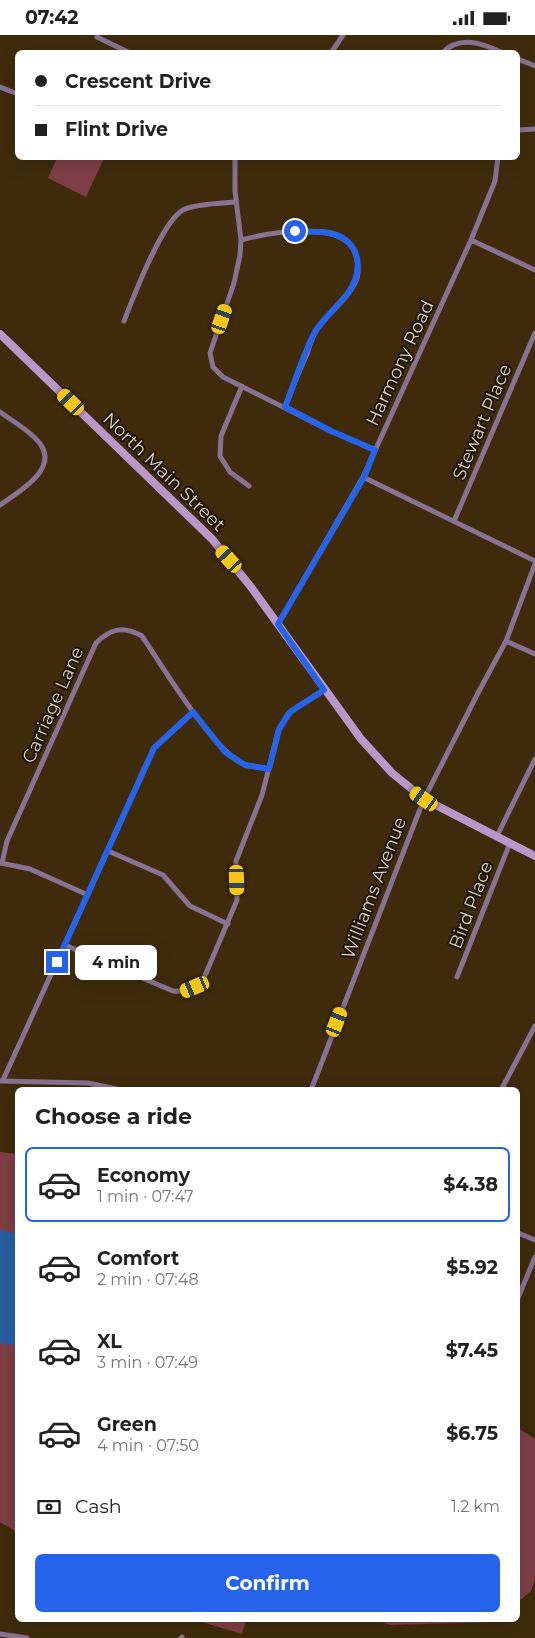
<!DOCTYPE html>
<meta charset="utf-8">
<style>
body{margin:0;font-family:Montserrat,sans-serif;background:#f2f2f2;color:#222;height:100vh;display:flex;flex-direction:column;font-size:19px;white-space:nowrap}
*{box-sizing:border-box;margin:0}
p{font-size:16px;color:#767676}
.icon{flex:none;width:28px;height:28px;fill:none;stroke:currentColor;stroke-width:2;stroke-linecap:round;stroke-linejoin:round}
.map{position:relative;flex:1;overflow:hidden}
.panel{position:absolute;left:15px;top:1052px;width:505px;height:535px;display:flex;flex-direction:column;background:#fff;border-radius:8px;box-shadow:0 5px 20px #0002}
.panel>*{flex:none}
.guide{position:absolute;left:15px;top:15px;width:505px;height:110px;border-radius:8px;box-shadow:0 5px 20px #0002;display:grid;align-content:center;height:110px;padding:0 20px;background:#fff}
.end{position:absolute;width:22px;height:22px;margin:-11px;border:6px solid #2563eb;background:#fff;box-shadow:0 0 0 2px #fff}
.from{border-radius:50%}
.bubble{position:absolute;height:35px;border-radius:8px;background:#fff;box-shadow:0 5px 20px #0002;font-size:16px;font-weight:700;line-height:35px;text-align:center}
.car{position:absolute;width:15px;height:30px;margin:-15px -8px;border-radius:6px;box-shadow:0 0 4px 1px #0007;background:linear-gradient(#f5c518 24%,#345 0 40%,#f5c518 0 76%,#345 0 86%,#f5c518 0)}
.guide b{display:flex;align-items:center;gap:18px;height:48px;font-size:19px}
.guide b+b{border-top:1px solid #e0e0e0}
.guide i{width:12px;height:12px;background:#222}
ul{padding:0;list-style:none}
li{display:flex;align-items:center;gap:15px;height:75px;margin:0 10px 8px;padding:0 10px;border:2px solid transparent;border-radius:8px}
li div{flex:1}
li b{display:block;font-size:19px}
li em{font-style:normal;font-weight:700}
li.on{border-color:#2563eb}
li>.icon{width:45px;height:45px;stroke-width:1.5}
h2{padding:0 20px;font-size:22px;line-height:60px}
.pay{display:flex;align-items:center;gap:12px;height:55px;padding:0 20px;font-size:19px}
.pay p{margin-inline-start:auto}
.primary-button{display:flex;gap:10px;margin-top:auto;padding:10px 20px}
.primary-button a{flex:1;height:58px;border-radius:8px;background:#2563eb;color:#fff;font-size:20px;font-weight:700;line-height:58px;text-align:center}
.status{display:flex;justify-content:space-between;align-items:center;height:35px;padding:0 25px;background:#fff;direction:ltr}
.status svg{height:14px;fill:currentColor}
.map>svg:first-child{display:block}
.green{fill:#7e3e45}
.water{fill:#255fa1}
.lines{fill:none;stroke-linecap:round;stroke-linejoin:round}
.street{stroke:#877292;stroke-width:5}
.secondary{stroke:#ba97cb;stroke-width:8}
.route{stroke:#2563eb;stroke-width:6}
.labels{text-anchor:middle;stroke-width:4;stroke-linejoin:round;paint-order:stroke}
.street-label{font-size:18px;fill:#ddcfbe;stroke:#1f1509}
</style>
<div class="status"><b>07:42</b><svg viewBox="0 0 49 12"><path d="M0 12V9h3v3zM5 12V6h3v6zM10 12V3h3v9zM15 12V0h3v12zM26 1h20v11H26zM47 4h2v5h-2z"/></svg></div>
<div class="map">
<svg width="535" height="1603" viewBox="0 0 535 1603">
<rect width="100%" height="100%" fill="#3f2b0b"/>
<path class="green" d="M57 123H104L86 162 48 143Z
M0 1117 18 1119 17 1497 0 1487Z
M518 1393 535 1404V1544L531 1556 518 1567Z
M195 1585H246L242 1599Z
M376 1585H497L495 1587 390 1590Z"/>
<path class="water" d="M0 1195 17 1199V1309L10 1310 0 1308Z"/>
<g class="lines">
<path class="street" d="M97 2 130 18
M331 18 343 0
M442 18C460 0 482 8 503 18
M518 24 535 31
M0 52 18 59
M518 95 535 94
M235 122V156L241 205 240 220 234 248 210 318 213 332 223 342 331 396 375 415
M241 205C268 198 347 183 356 221 358 228 359 236 357 243 349 264 329 277 317 294 312 301 310 311 307 319 299 336 292 354 285 372
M471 205 535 235
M124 286C133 263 162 186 183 175 193 169 223 168 236 167
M242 351 221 401 220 421 230 437 249 451
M0 377C11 385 25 393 35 403 65 431 20 456 0 470
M363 442 535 526
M454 486 535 298
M278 589 363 442 471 205 495 146 498 122
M506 606 535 619
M497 801 535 724
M108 816 163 840 190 871 228 889
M0 828 30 834 88 860
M2 828 7 806 96 608C111 593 123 591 142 601 162 631 215 719 246 730 253 732 261 732 269 734
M65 910 173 956C187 957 194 953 204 943L237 865 236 826 262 760 279 694 290 677 324 655
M457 942 510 808
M3 1045 154 713 193 677
M0 1046 88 1048 121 1055
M311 1055 424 764 478 658 506 606 535 529
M501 1055 535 991
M518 1198 535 1205
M518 1263 535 1222
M0 1599 27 1603
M181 1603 182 1602"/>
<path class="secondary" d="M0 299 212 504 251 552 361 704 392 738 424 764 535 821"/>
</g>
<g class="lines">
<path class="route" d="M57 927 154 713 193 677 225 717 245 730 269 734 279 694 290 677 324 655 278 589 364 442 375 415 331 396 285 372C295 347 303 320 315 297 321 286 339 270 348 258 361 240 363 214 341 202 328 195 309 197 295 196"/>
</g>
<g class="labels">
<g class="street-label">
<text transform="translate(400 328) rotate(-65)" y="6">Harmony Road</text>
<text transform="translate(482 387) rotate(-67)" y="6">Stewart Place</text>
<text transform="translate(164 437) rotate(44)" y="6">North Main Street</text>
<text transform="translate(53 670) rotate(-66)" y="6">Carriage Lane</text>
<text transform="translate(374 853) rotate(-69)" y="6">Williams Avenue</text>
<text transform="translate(471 870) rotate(-69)" y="6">Bird Place</text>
</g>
</g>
</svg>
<i class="end from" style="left:295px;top:196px"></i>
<i class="end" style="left:57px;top:927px"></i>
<div class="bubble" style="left:75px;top:910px;width:82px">4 min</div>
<i class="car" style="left:222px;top:284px;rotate:19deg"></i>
<i class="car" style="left:71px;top:367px;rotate:314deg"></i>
<i class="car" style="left:229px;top:524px;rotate:318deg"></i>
<i class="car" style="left:424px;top:764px;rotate:305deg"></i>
<i class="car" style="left:237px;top:845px;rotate:178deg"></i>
<i class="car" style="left:195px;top:952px;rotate:247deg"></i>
<i class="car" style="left:337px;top:987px;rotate:21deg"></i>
<div class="guide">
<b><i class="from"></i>Crescent Drive</b>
<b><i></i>Flint Drive</b>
</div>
<section class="panel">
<h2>Choose a ride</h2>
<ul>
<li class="on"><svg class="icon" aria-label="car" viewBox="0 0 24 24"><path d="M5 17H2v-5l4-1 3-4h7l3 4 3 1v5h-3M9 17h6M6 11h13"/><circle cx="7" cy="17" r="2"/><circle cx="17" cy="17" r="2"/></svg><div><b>Economy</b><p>1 min · 07:47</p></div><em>$4.38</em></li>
<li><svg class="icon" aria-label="car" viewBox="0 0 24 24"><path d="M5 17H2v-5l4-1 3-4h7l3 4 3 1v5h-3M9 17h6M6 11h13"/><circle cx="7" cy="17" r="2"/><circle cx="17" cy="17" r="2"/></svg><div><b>Comfort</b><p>2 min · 07:48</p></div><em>$5.92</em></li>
<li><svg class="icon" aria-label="car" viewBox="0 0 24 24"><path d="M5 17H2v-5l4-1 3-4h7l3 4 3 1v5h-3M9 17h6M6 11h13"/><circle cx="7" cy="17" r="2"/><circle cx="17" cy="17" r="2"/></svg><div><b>XL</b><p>3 min · 07:49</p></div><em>$7.45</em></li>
<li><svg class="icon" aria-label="car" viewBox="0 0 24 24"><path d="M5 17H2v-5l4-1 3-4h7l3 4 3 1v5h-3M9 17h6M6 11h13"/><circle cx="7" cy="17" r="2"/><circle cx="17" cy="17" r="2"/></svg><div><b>Green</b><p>4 min · 07:50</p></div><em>$6.75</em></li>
</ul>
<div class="pay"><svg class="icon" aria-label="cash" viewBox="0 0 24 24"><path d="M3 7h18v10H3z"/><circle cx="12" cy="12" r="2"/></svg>Cash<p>1.2 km</p></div>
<div class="primary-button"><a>Confirm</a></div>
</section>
</div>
